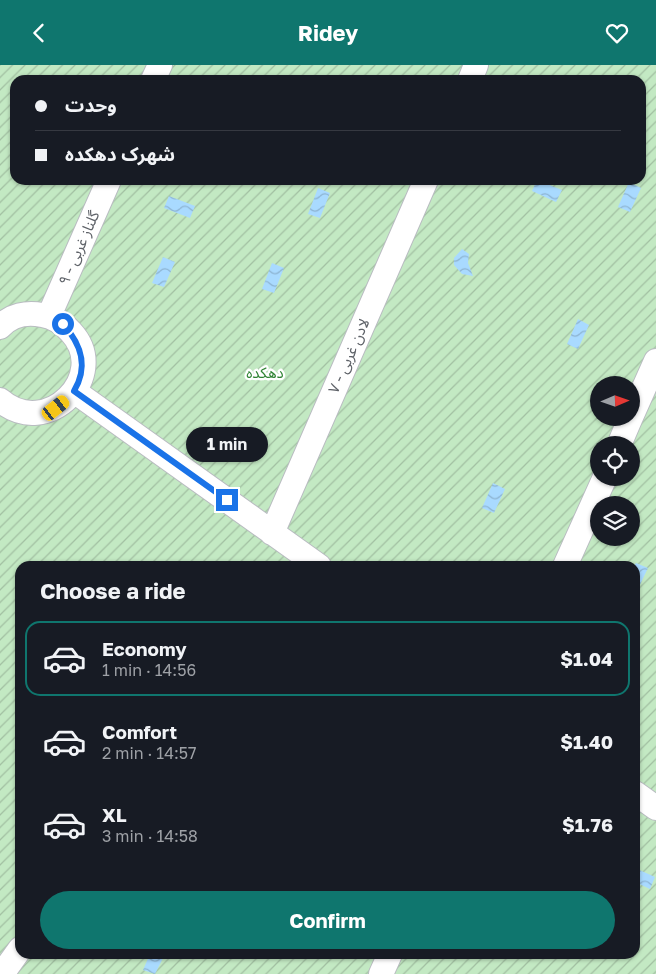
<!DOCTYPE html>
<meta charset="utf-8">
<style>
body{margin:0;font-family:"Golos Text","Noto Sans Arabic",sans-serif;background:#20242c;color:#f1f3f6;height:100vh;display:flex;flex-direction:column;font-size:19px;white-space:nowrap}
*{box-sizing:border-box;margin:0}
p{font-size:16px;color:#9ea1a6}
.icon{flex:none;width:28px;height:28px;fill:none;stroke:currentColor;stroke-width:2;stroke-linecap:round;stroke-linejoin:round}
.map{position:relative;flex:1;overflow:hidden}
.panel{position:absolute;left:15px;top:496px;width:625px;height:398px;display:flex;flex-direction:column;background:#171b24;border-radius:15px;box-shadow:0 1px 4px #0004}
.panel>*{flex:none}
.top-card{position:absolute;left:10px;top:10px;width:636px;height:110px;border-radius:15px;box-shadow:0 1px 4px #0004;display:grid;align-content:center;height:110px;padding:0 25px;background:#171b24}
.needle{width:32px;rotate:88deg}
.buttons{position:absolute;left:590px;top:311px;display:grid;gap:10px}
.buttons a{display:grid;place-items:center;width:50px;height:50px;border-radius:50%;background:#171b24;box-shadow:0 1px 4px #0004;font-size:25px}
.end{position:absolute;width:22px;height:22px;margin:-11px;border:6px solid #1a73e8;background:#fff;box-shadow:0 0 0 2px #fff}
.from{border-radius:50%}
.bubble{position:absolute;height:35px;border-radius:18px;background:#171b24;box-shadow:0 1px 4px #0004;font-size:16px;font-weight:700;line-height:35px;text-align:center}
.car{position:absolute;width:15px;height:30px;margin:-15px -8px;border-radius:6px;box-shadow:0 0 4px 1px #0007;background:linear-gradient(#f5c518 24%,#345 0 40%,#f5c518 0 76%,#345 0 86%,#f5c518 0)}
.top-card b{display:flex;align-items:center;gap:18px;height:48px;font-size:19px}
.top-card b+b{border-top:1px solid #363941}
.top-card i{width:12px;height:12px;background:#f1f3f6}
ul{padding:0;list-style:none}
li{display:flex;align-items:center;gap:15px;height:75px;margin:0 10px 8px;padding:0 15px;border:2px solid transparent;border-radius:15px}
li div{flex:1}
li b{display:block;font-size:19px}
li em{font-style:normal;font-weight:700}
li.active{border-color:#0f766e}
li>.icon{width:45px;height:45px;stroke-width:1.5}
h2{padding:0 25px;font-size:22px;line-height:60px}
.button{display:flex;gap:10px;margin-top:auto;padding:10px 25px}
.button a{flex:1;height:58px;border-radius:30px;background:#0f766e;color:#fff;font-size:20px;font-weight:700;line-height:58px;text-align:center}
header{display:flex;justify-content:space-between;align-items:center;height:65px;padding:0 25px;background:#0f766e;color:#fff;font-size:22px;font-weight:700}
.map>svg:first-child{display:block}
.garden{fill:url(#garden-furrows);fill-rule:evenodd}
.water{fill:url(#water-waves)}
.lines{fill:none;stroke-linecap:round;stroke-linejoin:round}
.minor-casing{stroke:#b9bcc1;stroke-width:26}
.minor{stroke:#fff;stroke-width:24}
.route{stroke:#1a73e8;stroke-width:6}
.labels{text-anchor:middle;stroke-width:4.5;stroke-linejoin:round;paint-order:stroke}
.street-label{font-size:15px;fill:#5e6268;stroke:#fff}
.park-label{font-size:15px;fill:#308434;stroke:#fff}
</style>
<header><svg class="icon" aria-label="back" viewBox="0 0 24 24"><path d="M15 5l-7 7 7 7"/></svg>Ridey<svg class="icon" aria-label="heart" viewBox="0 0 24 24"><path d="M12 20l-8-8c-3-5 5-10 8-4 3-6 11-1 8 4z"/></svg></header>
<div class="map">
<svg width="656" height="909" viewBox="0 0 656 909">
<defs>
<pattern id="garden-furrows" width="10" height="10" patternUnits="userSpaceOnUse" patternTransform="scale(1.25)"><rect width="10" height="10" fill="#c3e9c3"/><path d="M-1 1l2-2M0 10L10 0M9 11l2-2" fill="none" stroke="#a2c0a2"/></pattern>
<pattern id="water-waves" width="16" height="10" patternUnits="userSpaceOnUse" patternTransform="scale(1.25)"><rect width="16" height="10" fill="#a9daff"/><path d="M0 5q4-4 8 0t8 0" fill="none" stroke="#8db4d2"/></pattern>
</defs>
<rect width="100%" height="100%" fill="#f1efe7"/>
<path class="garden" d="M0 0H656V909H0ZM15 15H641V115H15ZM599 320H631V352H599ZM599 380H631V412H599ZM599 440H631V472H599ZM20 501H635V889H20Z"/>
<path class="water" d="M537 115 562 125 556 137 532 126Z
M629 117 641 123 630 147 618 142Z
M318 123 330 128 320 153 308 149Z
M169 131 195 141 190 153 164 143Z
M462 184 469 189 468 198 473 211 462 209 454 200V193Z
M163 192 175 197 164 222 152 218Z
M272 198 284 203 274 228 262 224Z
M578 254 589 260 578 284 567 279Z
M493 418 505 424 494 448 482 443Z
M636 498 648 503 636 528 634 501Z
M635 803 655 812 650 824 635 817Z
M150 889H165L155 909 143 905Z"/>
<g class="lines">
<defs>
<path id="minor" d="M153 15 160 0
M470 15 476 0
M49 251 109 115
M0 262C11 250 27 247 42 250 54 252 63 258 71 267 111 310 47 376 0 335
M74 326 319 501
M631 352 656 296
M619 380 631 352
M272 468 426 115
M565 501 605 412
M635 728 656 743
M2 909 20 884
M381 909 390 889"/>
</defs>
<use href="#minor" class="minor-casing"/>
<use href="#minor" class="minor"/>
</g>
<g class="lines">
<path class="route" d="M63 259C81 279 89 301 74 326L227 435"/>
</g>
<g class="labels">
<g class="street-label">
<text transform="translate(79 183) rotate(-66)" y="5">گلناز غربی - ۹</text>
<text transform="translate(349 291) rotate(-66)" y="5">لادن غربی - ۷</text>
</g>
<g class="park-label">
<text x="265" y="313">دهکده</text>
</g>
</g>
</svg>
<div class="buttons">
<a><svg class="needle" viewBox="-14 -14 28 28"><path d="M0-13l5 13h-10z" fill="#e53935"/><path d="M0 13l5-13h-10z" fill="#9ea1a6"/></svg></a>
<a><svg class="icon" aria-label="locate" viewBox="0 0 24 24"><circle cx="12" cy="12" r="6"/><path d="M12 2v4M12 18v4M2 12h4M18 12h4"/></svg></a>
<a><svg class="icon" aria-label="layers" viewBox="0 0 24 24"><path d="M12 4l9 5-9 5-9-5zM3 14l9 5 9-5"/></svg></a>
</div>
<i class="end from" style="left:63px;top:259px"></i>
<i class="end" style="left:227px;top:435px"></i>
<div class="bubble" style="left:186px;top:362px;width:82px">1 min</div>
<i class="car" style="left:56px;top:343px;rotate:52deg"></i>
<div class="top-card">
<b><i class="from"></i>وحدت</b>
<b><i></i>شهرک دهکده</b>
</div>
<section class="panel">
<h2>Choose a ride</h2>
<ul>
<li class="active"><svg class="icon" aria-label="car" viewBox="0 0 24 24"><path d="M5 17H2v-5l4-1 3-4h7l3 4 3 1v5h-3M9 17h6M6 11h13"/><circle cx="7" cy="17" r="2"/><circle cx="17" cy="17" r="2"/></svg><div><b>Economy</b><p>1 min · 14:56</p></div><em>$1.04</em></li>
<li><svg class="icon" aria-label="car" viewBox="0 0 24 24"><path d="M5 17H2v-5l4-1 3-4h7l3 4 3 1v5h-3M9 17h6M6 11h13"/><circle cx="7" cy="17" r="2"/><circle cx="17" cy="17" r="2"/></svg><div><b>Comfort</b><p>2 min · 14:57</p></div><em>$1.40</em></li>
<li><svg class="icon" aria-label="car" viewBox="0 0 24 24"><path d="M5 17H2v-5l4-1 3-4h7l3 4 3 1v5h-3M9 17h6M6 11h13"/><circle cx="7" cy="17" r="2"/><circle cx="17" cy="17" r="2"/></svg><div><b>XL</b><p>3 min · 14:58</p></div><em>$1.76</em></li>
</ul>
<div class="button"><a>Confirm</a></div>
</section>
</div>
